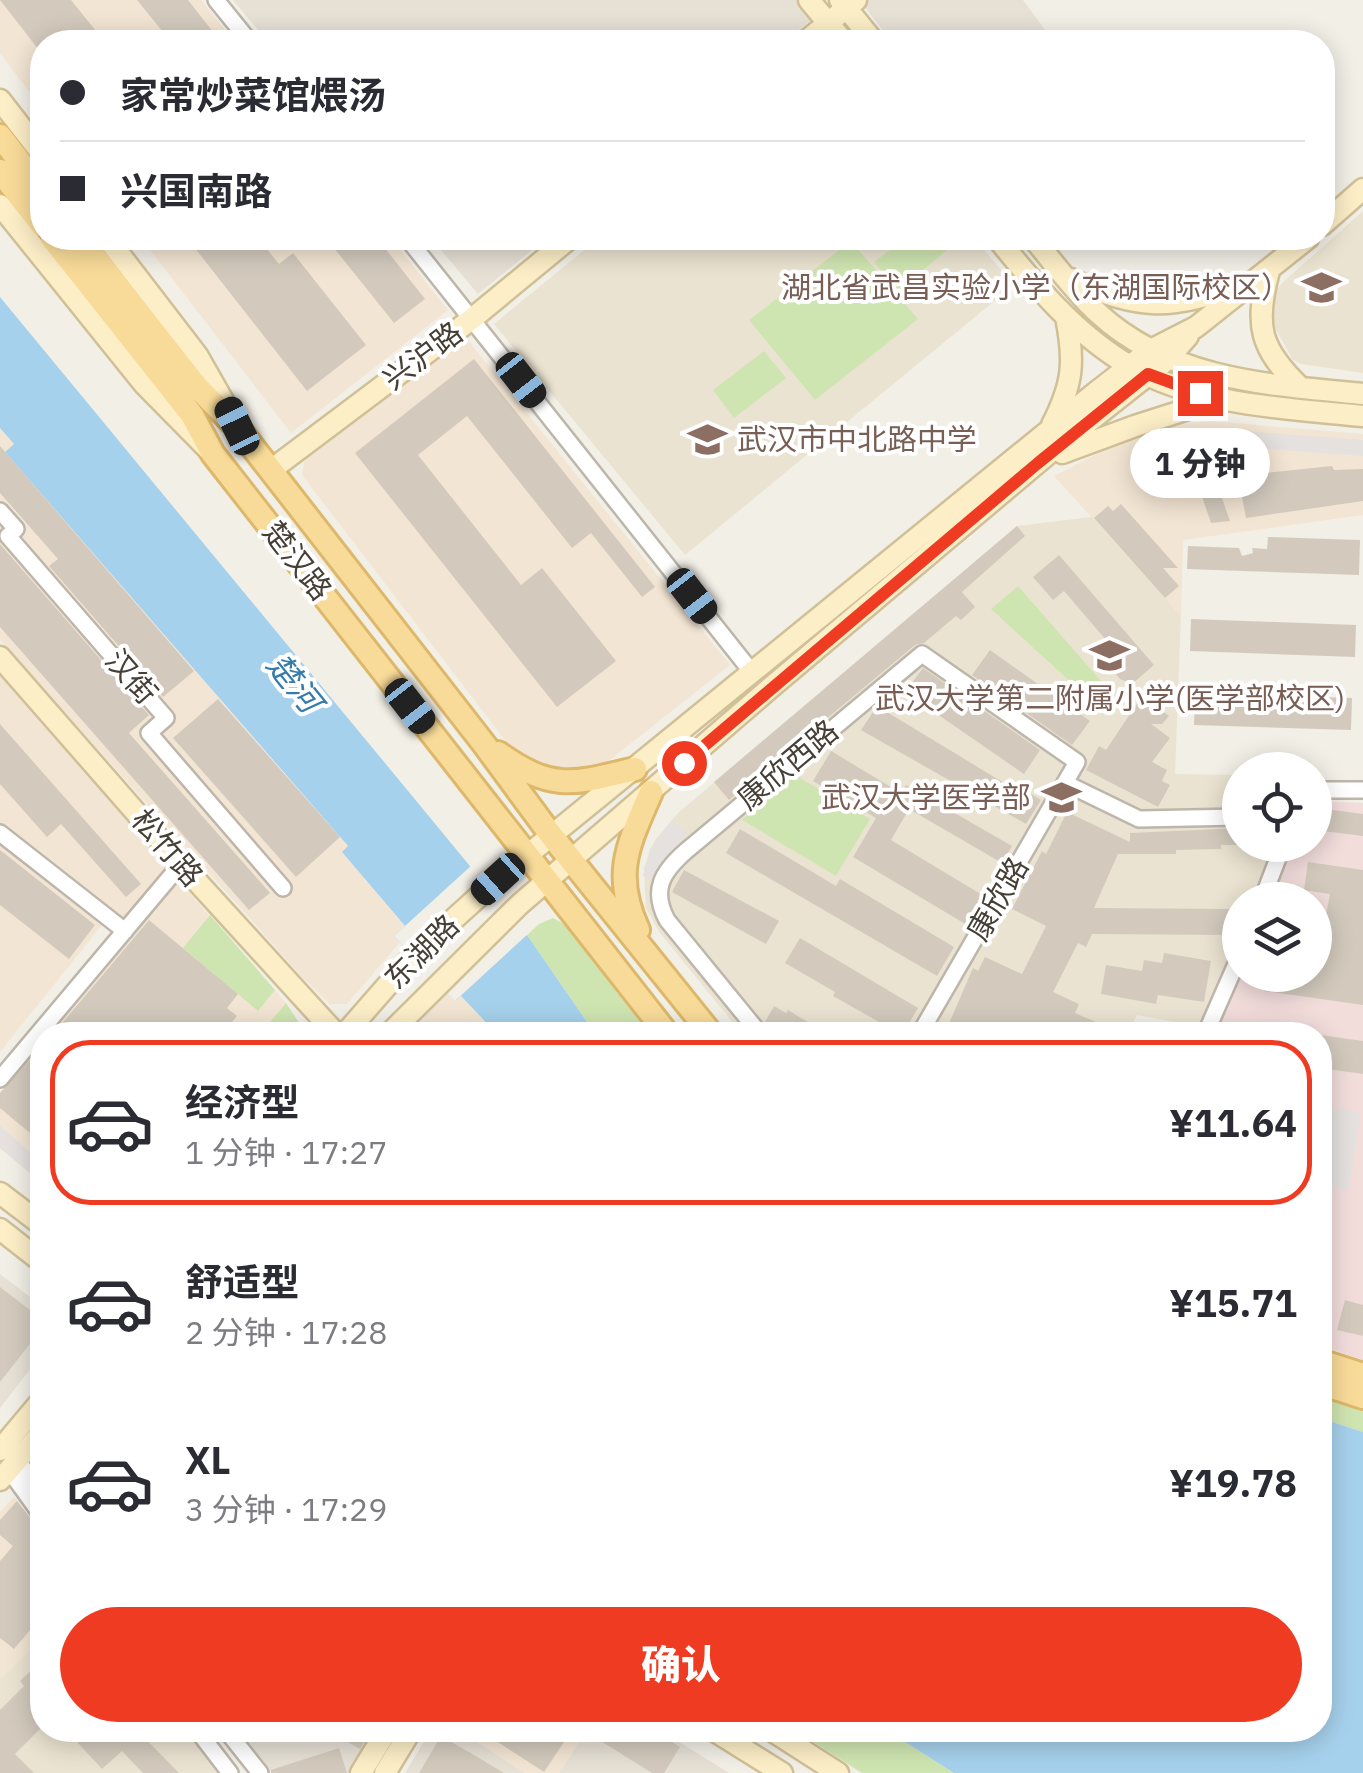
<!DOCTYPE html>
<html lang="zh">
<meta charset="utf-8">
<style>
body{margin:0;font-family:"IBM Plex Sans","Noto Sans SC",sans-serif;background:#f2f2f3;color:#2b2b33;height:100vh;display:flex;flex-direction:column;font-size:38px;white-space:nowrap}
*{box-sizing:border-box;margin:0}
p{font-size:32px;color:#7c7c81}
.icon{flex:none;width:55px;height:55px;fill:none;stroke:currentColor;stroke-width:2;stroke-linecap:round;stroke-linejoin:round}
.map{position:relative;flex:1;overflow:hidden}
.sheet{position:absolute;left:30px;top:1022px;width:1302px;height:720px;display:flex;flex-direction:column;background:#fff;border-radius:40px;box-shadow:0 5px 25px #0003}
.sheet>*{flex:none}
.banner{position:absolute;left:30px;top:30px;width:1305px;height:220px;border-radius:40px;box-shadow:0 5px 25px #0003;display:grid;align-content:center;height:220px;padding:0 30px;background:#fff}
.fabs{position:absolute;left:1222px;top:752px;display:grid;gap:20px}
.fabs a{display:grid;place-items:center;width:110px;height:110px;border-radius:50%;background:#fff;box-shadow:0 5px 25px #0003;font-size:50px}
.end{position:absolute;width:45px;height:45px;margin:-22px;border:12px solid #ef3b21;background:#fff;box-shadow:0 0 0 5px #fff}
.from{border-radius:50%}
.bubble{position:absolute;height:70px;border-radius:35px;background:#fff;box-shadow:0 5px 25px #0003;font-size:32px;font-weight:800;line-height:70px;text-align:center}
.car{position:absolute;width:30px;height:60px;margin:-30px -15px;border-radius:12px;box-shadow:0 0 8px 2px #0007;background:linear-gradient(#222 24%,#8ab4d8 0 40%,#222 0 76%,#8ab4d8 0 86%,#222 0)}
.banner b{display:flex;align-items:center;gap:35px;height:95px;font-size:38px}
.banner b+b{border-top:2px solid #e1e1e2}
.banner i{width:25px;height:25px;background:#2b2b33}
ul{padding:18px 0 0;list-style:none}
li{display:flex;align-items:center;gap:30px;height:165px;margin:0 20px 15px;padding:0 10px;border:5px solid transparent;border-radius:40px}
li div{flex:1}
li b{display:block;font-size:38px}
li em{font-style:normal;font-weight:800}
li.on{border-color:#ef3b21}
li>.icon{width:90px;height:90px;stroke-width:1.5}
.cta{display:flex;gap:20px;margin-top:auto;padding:20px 30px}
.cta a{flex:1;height:115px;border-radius:60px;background:#ef3b21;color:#fff;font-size:40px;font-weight:800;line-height:115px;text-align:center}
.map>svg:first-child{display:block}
.residential{fill:#e6e0d5}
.commercial{fill:#f3e5d3}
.education{fill:#ebe3d1}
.medical{fill:#f2dddb}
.green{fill:#cfe5b1}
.parking{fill:#e4e1de}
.water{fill:#a6d1ec}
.pier{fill:#f2efe7}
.building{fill:#d3cabd}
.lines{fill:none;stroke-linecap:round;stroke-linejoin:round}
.street-casing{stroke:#bdb6aa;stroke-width:20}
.secondary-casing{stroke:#d0c098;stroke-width:25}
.primary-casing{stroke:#ddb86a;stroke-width:28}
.street{stroke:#fff;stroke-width:15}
.secondary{stroke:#fceec7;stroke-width:20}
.primary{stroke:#f9db99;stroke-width:22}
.route{stroke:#ef3b21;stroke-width:12}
.labels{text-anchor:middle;stroke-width:8;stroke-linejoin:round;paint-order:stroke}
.education-label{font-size:30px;fill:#785e54;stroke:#fff;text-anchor:end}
.street-label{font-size:30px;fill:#453f36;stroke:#fff}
.water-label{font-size:32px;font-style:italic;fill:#357cab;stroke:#fff}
</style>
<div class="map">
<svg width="1363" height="1773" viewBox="0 0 1363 1773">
<rect width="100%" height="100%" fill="#f2efe7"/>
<path class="residential" d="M233 0H796L812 19 784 42H268Z
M859 0H1023L1054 42H892Z
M431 238H547L478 294Z
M0 1274 42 1306V1354L0 1408Z
M239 1730H378L353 1773H273Z
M431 1730H459L525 1773H405Z
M587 1730H660L729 1773H559Z"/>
<path class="commercial" d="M0 0H201L235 42H42V109L0 53Z
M141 238H391L448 310 291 433Z
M463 334 730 665 611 759 589 769 566 771 545 767 508 744 302 475 304 463 311 450Z
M1211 421 1363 434V515L1183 540 1181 616 1054 476 1118 443 1177 424Z
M0 428 14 444 6 453 348 847 343 853 405 927 395 936 400 942 347 1004H330L303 978 0 640Z
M0 675 169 868 124 922 0 824Z
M0 845 102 925 0 1052Z
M178 880 286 1003 307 1035H48Z
M445 991 454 1001 461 996 498 1035H408Z
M42 1041V1183L0 1148V1093Z
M14 1497 42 1533V1638L0 1679V1512Z
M459 1730H587L559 1773H525Z"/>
<path class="education" d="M1363 211V373L1301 364 1293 360 1273 324 1272 304 1276 292 1281 284Z
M599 238H974L1014 285 685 555 494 324Z
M1092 517 1181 616 1175 774 1240 775V845H1276L1254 900H1240V934L1202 1027 1137 1015 1127 1035H743L660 933 646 908 644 868 655 840 678 813 1017 526Z
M42 1638V1730H186L219 1773H0V1679Z"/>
<path class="medical" d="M1315 801 1363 803V1360L1320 1345V1035H1211L1240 967V975H1315V900H1267L1290 845H1315Z"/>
<path class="green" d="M906 238H938L948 249 898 291 874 262Z
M851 241 918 319 815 400 749 320Z
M764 351 786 378 734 418 713 390Z
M1018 586 1109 690 1098 707 991 609Z
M795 775 870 819 836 876 742 820Z
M210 915 275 990 258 1011 183 948Z
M553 918 564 924 650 1035H596L527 935 539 924Z
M286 1003 307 1035H275L271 1021Z
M1320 1391 1363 1406V1432L1320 1418Z
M795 1730H886L954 1773H862Z"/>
<path class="parking" d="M1232 430 1363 440V456L1231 446Z
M672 820 688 834 650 878 643 876 650 849Z
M1320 1106 1361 1113 1348 1190 1320 1186Z
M0 1126 42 1162V1183L0 1148Z"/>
<path class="water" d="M0 297 527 935 596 1035H498L461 996 455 1001 394 936 405 926 342 852 348 846 5 452 14 444 0 428Z
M1320 1418 1363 1432V1773H954L886 1730H1320Z"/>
<path class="pier" d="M472 865 530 932 455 1001 394 936Z"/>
<path class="building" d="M0 0H71L105 42H42V54Z
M137 0H188L221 42H171Z
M187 238H258L279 264 293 253 366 345 307 391Z
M326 238H377L425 299 394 323Z
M474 359 655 587 642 597 591 533 572 548 467 416 418 455 521 585 542 568 616 661 557 707 355 453Z
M0 446 194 671 163 697 49 566 58 559 0 493Z
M1332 466 1334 470 1363 469V501L1246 518 1238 476Z
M1212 470 1230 521 1211 523 1195 476Z
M1121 504 1178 568H1163L1179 586 1165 598 1094 518 1108 506 1113 511Z
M1017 526 1025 536 962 592 975 607 961 620 956 616 924 643 915 645 729 800 714 782Z
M1268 537 1360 540 1359 575 1187 569 1188 546 1239 548 1242 556 1253 553 1252 548 1267 549Z
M0 544 149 715 129 733 270 893 249 910 0 627Z
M1059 555 1154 665 1132 684 1120 679 1107 664 1118 654 1064 591 1053 600 1033 577Z
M1191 619 1356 625 1355 657 1190 651Z
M990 650 1090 721 1072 745 972 675Z
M923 668 1040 750 1024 774 905 692Z
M1195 693 1352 698 1351 730 1194 725Z
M1142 696 1169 716 1162 724H1151L1170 738 1152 762 1167 770 1162 781 1170 785 1158 807 1086 770 1099 746 1106 750Z
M218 699 340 837 296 877 173 738Z
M877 706 1014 789 1016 785 1041 800 1026 824 861 730Z
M0 724 141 884 126 897 61 824 47 837 0 784Z
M831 751 901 793 906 785 1012 846 1002 863 909 809 891 840 984 896 967 925 853 857 876 818 813 781Z
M1315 803 1333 810 1363 814V836L1315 830Z
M1067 812 1130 842V833L1240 828V845H1221V849L1176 850V854H1118L1094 908 1232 909V935L1092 934 1086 947 1078 943 1053 992 1079 1004 1075 1013 1126 1035H944L973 968 978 971 985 957 1022 974 1046 926 1012 909 1042 851 1046 854Z
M740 829 836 886 840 879 954 947 937 976 726 853Z
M0 850 95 925 69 959 0 905Z
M1308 862 1363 870V1005L1264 991 1266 975H1315V918L1325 920 1330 894 1304 890Z
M684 870 779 921 766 944 672 892Z
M149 920 238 994 227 1008 237 1016 221 1035H52Z
M800 938 918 1008 902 1035 833 996 835 992 785 963Z
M1164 953 1211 961 1204 1002 1158 995 1156 1004 1101 994 1106 965 1142 971 1144 960 1162 963Z
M774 1006 786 1013 788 1010 829 1035H782L765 1022Z
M1229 1022 1268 1027V1035H1227Z
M1320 1035 1363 1041V1074L1320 1068Z
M42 1046V1143L0 1108V1093Z
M0 1287 38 1316 40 1331 0 1382Z
M1345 1300 1363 1305V1336L1337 1330Z
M17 1501 42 1533V1616L14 1649 0 1638V1561L13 1546 0 1535V1520Z
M42 1660V1727L15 1754 34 1773H0V1710L24 1686 20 1681Z
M66 1730H137L179 1773H143L122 1751 102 1769Z
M326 1730H370L360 1749Z
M479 1730H572L544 1772Z
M583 1730H653L680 1747 664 1773H652Z
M441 1736 474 1755 504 1773H419Z
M339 1748 347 1773H271V1770Z"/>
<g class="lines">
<defs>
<path id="street" d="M216 0 250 42
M407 238 751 671
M0 511 16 529 8 536 166 718 149 733 283 888
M1065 783 1139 819 1240 817
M1315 790H1363
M0 833 125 931
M1262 900 1283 845
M761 1035 667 920C651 890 662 872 686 851L922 654 1077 762 919 1035
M1205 1035 1240 955
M0 1079 181 864
M18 1461 42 1493
M9 1470 42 1516
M197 1730 230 1773
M226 1730 260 1773"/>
<path id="secondary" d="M809 0 844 42
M840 0 874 42
M805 42 856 0
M0 100 42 154
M0 205 144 384 209 450
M1322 225 1363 189
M107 238 197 355 234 420
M997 238C1035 285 1076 335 1130 366 1199 406 1286 408 1363 416
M1033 238C1054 263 1074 291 1098 313 1170 380 1270 385 1363 394
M1269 271C1254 326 1260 349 1301 388
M1071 279C1136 310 1174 311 1239 284
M1052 425C1073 384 1075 362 1066 317
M1062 453 1135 426 1219 399
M271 470 473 318 570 238
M0 657 181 864 337 1035
M344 1035 413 956 498 879 1095 393 1149 351 1196 327 1308 238
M388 1035 520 904 770 688 1048 454 1167 360 1188 336
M0 1193 42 1225
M0 1229 42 1262
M0 1450 42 1400
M0 1480 42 1432
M713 1730 782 1773
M771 1730 838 1773
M361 1773 387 1730
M385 1773 411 1730"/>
<path id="primary" d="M0 136 42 190
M0 171 42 225
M52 238 192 415 213 454 668 1035
M80 238 197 387 237 427 484 744 551 835 712 1035
M498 753C553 792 573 784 635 769
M638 930C612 874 628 845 651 792
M1320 1361 1363 1375
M1320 1383 1363 1397"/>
</defs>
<use href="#street" class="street-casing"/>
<use href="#secondary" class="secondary-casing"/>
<use href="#primary" class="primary-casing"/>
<use href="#street" class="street"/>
<use href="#secondary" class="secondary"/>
<use href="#primary" class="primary"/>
</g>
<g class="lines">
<path class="route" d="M684 763 1038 463 1148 374 1200 393"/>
</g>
<defs>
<symbol id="school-bare" viewBox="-9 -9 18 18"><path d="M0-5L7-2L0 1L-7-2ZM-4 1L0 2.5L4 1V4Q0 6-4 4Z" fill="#8d6e63" stroke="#fff" stroke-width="2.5" paint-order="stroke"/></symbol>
<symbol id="university-bare" viewBox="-9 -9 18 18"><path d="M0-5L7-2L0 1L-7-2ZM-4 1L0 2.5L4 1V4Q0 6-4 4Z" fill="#8d6e63" stroke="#fff" stroke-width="2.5" paint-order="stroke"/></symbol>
</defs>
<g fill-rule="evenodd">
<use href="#school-bare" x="1294" y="260" width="55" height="55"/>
<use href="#school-bare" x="680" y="412" width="55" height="55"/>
<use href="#school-bare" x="1082" y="628" width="55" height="55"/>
<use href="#university-bare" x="1034" y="770" width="55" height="55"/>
</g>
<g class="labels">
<g class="education-label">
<text x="1291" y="298">湖北省武昌实验小学（东湖国际校区）</text>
<text x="737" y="450" text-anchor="start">武汉市中北路中学</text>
<text x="1110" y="709" text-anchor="middle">武汉大学第二附属小学(医学部校区)</text>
<text x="1031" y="808">武汉大学医学部</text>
</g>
<g class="street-label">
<text transform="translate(423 356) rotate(-37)" y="10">兴沪路</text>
<text transform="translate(297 561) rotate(52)" y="10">楚汉路</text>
<text transform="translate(131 677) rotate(49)" y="10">汉街</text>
<text transform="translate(788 765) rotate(-40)" y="10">康欣西路</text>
<text transform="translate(167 848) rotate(49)" y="10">松竹路</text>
<text transform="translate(998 899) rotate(-60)" y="10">康欣路</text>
<text transform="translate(422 952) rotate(-45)" y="10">东湖路</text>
</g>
<g class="water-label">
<text transform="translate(294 683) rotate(51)" y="11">楚河</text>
</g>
</g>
</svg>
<div class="fabs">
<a><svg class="icon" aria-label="locate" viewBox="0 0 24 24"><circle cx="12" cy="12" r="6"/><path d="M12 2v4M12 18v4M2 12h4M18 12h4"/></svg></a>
<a><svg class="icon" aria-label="layers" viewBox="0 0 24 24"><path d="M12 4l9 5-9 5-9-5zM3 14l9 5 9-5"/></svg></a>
</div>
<i class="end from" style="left:684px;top:763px"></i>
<i class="end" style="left:1200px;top:393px"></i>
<div class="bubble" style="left:1130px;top:428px;width:140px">1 分钟</div>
<i class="car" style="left:521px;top:380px;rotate:142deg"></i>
<i class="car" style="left:237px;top:426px;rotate:334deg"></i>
<i class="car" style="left:692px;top:596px;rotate:142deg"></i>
<i class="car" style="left:410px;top:706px;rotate:142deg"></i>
<i class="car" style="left:498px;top:879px;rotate:228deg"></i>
<div class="banner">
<b><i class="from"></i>家常炒菜馆煨汤</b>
<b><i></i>兴国南路</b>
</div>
<section class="sheet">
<ul>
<li class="on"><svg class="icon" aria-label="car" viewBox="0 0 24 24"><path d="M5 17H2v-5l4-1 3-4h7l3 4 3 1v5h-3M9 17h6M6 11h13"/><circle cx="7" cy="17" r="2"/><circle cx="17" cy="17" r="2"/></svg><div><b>经济型</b><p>1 分钟 · 17:27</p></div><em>¥11.64</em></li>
<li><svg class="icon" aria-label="car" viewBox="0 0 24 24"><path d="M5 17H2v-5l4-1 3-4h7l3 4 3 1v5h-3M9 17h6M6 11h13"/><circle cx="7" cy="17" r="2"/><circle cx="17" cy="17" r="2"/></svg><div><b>舒适型</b><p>2 分钟 · 17:28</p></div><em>¥15.71</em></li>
<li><svg class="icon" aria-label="car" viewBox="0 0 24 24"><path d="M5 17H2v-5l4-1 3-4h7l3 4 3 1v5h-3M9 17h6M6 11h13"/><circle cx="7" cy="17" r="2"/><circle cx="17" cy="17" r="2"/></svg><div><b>XL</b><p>3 分钟 · 17:29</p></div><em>¥19.78</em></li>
</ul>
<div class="cta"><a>确认</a></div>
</section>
</div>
